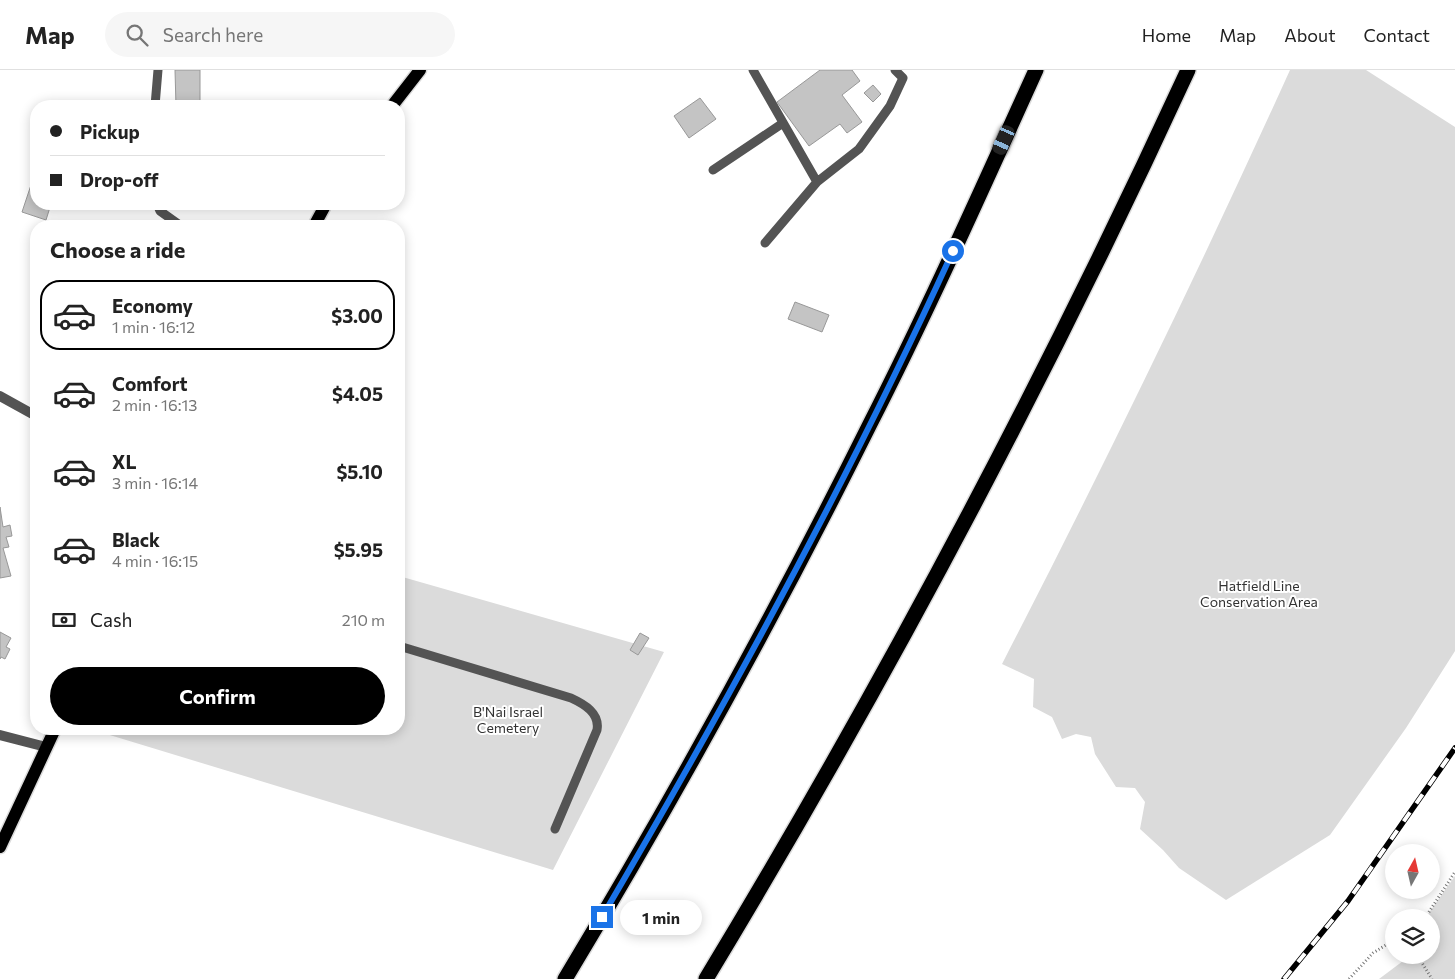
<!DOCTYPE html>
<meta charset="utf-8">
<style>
body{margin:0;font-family:Commissioner,sans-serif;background:#f6f6f6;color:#222;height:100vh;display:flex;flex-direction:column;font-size:19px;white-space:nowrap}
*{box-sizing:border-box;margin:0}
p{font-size:16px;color:#767676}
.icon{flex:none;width:28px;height:28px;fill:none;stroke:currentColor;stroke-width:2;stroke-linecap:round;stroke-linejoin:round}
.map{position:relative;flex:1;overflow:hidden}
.side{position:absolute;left:30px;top:150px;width:375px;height:515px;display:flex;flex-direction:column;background:#fff;border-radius:20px;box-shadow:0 2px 12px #0003}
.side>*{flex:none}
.guide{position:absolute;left:30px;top:30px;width:375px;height:110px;border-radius:20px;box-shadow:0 2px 12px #0003;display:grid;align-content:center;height:110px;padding:0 20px;background:#fff}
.needle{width:32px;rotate:8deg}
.buttons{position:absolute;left:1385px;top:774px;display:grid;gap:10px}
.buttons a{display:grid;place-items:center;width:55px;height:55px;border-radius:50%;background:#fff;box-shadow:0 2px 12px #0003;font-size:25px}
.end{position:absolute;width:22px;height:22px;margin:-11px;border:6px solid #1a73e8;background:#fff;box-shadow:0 0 0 2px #fff}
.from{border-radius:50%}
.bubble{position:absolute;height:35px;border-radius:18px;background:#fff;box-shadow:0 2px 12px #0003;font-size:16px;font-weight:700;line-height:35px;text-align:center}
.car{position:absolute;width:15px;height:30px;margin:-15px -8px;border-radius:6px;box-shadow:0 0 4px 1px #0007;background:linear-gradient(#222 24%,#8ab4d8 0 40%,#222 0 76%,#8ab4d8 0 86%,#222 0)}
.guide b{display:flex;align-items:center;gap:18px;height:48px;font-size:19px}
.guide b+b{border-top:1px solid #e0e0e0}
.guide i{width:12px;height:12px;background:#222}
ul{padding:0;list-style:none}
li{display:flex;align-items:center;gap:15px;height:70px;margin:0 10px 8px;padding:0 10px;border:2px solid transparent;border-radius:20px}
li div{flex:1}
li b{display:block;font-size:19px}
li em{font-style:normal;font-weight:700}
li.current{border-color:#000}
li>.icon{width:45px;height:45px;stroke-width:1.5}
h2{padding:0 20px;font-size:22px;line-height:60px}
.pay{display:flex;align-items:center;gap:12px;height:55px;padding:0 20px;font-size:19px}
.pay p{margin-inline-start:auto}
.primary-button{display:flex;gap:10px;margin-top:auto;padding:10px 20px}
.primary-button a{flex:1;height:58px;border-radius:30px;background:#000;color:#fff;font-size:20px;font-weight:700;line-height:58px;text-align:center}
header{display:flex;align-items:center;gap:30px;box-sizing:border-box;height:70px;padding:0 25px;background:#fff;border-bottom:1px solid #e0e0e0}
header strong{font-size:24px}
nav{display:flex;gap:28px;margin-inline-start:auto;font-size:18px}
.search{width:350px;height:45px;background:#f6f6f6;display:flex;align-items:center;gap:12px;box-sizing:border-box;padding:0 18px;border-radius:28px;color:#767676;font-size:19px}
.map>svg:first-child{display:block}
.green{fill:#dbdbdb}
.building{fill:#c4c4c4;stroke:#989898}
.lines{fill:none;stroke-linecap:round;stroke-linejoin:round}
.primary-casing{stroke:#dbdbdb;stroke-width:15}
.motorway-casing{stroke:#dbdbdb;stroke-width:18}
.path{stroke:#767676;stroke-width:3;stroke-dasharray:1 2.5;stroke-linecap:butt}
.service{stroke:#545454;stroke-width:9}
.minor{stroke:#545454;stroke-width:10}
.primary{stroke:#000;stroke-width:12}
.motorway{stroke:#000;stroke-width:15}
.rail-casing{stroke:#000;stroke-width:5.5}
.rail{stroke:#fff;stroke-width:4;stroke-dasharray:11;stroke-linecap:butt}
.route{stroke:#1a73e8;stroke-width:6}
.labels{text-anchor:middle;stroke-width:4;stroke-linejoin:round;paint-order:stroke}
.park-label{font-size:14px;fill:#323232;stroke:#fff}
</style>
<header>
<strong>Map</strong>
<div class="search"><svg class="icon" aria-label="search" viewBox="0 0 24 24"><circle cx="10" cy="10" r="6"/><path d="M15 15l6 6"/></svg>Search here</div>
<nav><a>Home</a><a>Map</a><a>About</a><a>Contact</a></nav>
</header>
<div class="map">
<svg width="1455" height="909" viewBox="0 0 1455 909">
<rect width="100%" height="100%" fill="#fff"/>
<path class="green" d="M1290 0H1366L1455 57V581L1406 658 1330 765 1226 830 1179 798 1163 780 1140 759 1145 732 1135 718 1116 717 1095 684 1091 667 1076 664 1062 669 1052 647 1033 637 1034 609 1002 594C1103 398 1199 201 1290 0Z
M399 506 664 582 553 800 90 659H399Z
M1455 806V909H1379L1411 885H1431V848L1426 847Z"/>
<path class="building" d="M175 0H200V36H176Z
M820 0H852L860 11 842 25 862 52 847 63 840 54 809 76 777 32Z
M873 15 881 24 873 32 864 23Z
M700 28 716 49 689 68 674 46Z
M36 100V134H51L46 150 22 142Z
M795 232 829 245 822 262 788 249Z
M0 437 3 457 10 455 12 466 6 467 9 477 3 478 11 506 0 508Z
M0 562 11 568 6 577 10 579 5 589 1 587 0 589Z
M640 563 649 568 638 585 630 580Z"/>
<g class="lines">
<defs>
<path id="primary" d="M392 36 420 0
M314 156 326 134
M0 777 55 659"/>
<path id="motorway" d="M565 909C674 728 776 543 870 354 929 238 982 119 1036 0
M706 909C883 616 1045 311 1188 0"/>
</defs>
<use href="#primary" class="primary-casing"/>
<use href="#motorway" class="motorway-casing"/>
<path class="path" d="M1425 848 1455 802
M1417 885 1432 909
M1349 909 1373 883 1394 870"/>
<path class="service" d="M753 0 817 112 859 79 890 36 903 8 895 0
M155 36 158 0
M713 100 783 53
M157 134 160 141 181 156
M765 173 817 112
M399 576 571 628C584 634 600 643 597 660L555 759
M243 659 248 660"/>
<path class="minor" d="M0 326 36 346
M0 665 46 677"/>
<use href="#primary" class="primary"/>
<use href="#motorway" class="motorway"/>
<defs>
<path id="rail" d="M1284 909 1348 831 1455 678"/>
</defs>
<use href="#rail" class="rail-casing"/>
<use href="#rail" class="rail"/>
</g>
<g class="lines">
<path class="route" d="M602 847C729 630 849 409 953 181"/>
</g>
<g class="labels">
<g class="park-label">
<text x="1259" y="521">Hatfield Line<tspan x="1259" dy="16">Conservation Area</tspan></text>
<text x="508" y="647">B'Nai Israel<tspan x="508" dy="16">Cemetery</tspan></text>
</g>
</g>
</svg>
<div class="buttons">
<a><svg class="needle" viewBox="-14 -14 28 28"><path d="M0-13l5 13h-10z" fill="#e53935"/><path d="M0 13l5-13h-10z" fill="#767676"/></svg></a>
<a><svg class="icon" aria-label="layers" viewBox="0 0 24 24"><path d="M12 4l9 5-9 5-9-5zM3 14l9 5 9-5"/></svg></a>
</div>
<i class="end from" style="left:953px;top:181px"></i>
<i class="end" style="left:602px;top:847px"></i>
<div class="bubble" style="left:620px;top:830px;width:82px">1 min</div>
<i class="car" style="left:1004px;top:70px;rotate:204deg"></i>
<div class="guide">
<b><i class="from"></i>Pickup</b>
<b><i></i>Drop-off</b>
</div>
<section class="side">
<h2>Choose a ride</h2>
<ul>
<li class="current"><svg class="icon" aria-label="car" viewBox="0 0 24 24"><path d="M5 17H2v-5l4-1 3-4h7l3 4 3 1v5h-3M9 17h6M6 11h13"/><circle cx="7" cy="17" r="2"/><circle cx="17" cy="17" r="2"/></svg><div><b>Economy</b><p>1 min · 16:12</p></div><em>$3.00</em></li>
<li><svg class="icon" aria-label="car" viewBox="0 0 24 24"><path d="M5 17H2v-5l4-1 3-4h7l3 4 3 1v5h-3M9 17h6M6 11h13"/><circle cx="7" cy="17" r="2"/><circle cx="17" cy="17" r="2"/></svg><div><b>Comfort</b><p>2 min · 16:13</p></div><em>$4.05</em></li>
<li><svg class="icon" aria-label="car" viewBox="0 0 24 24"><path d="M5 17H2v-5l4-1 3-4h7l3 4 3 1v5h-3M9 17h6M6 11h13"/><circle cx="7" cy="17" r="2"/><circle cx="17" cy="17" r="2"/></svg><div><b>XL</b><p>3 min · 16:14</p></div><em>$5.10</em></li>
<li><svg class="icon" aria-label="car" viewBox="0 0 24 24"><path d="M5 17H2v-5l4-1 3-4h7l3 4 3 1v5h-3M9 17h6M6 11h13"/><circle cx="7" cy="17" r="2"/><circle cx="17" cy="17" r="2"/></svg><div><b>Black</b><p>4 min · 16:15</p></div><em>$5.95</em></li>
</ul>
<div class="pay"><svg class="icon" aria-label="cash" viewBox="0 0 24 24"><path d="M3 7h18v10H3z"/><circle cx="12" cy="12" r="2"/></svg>Cash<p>210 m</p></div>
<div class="primary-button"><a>Confirm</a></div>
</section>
</div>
